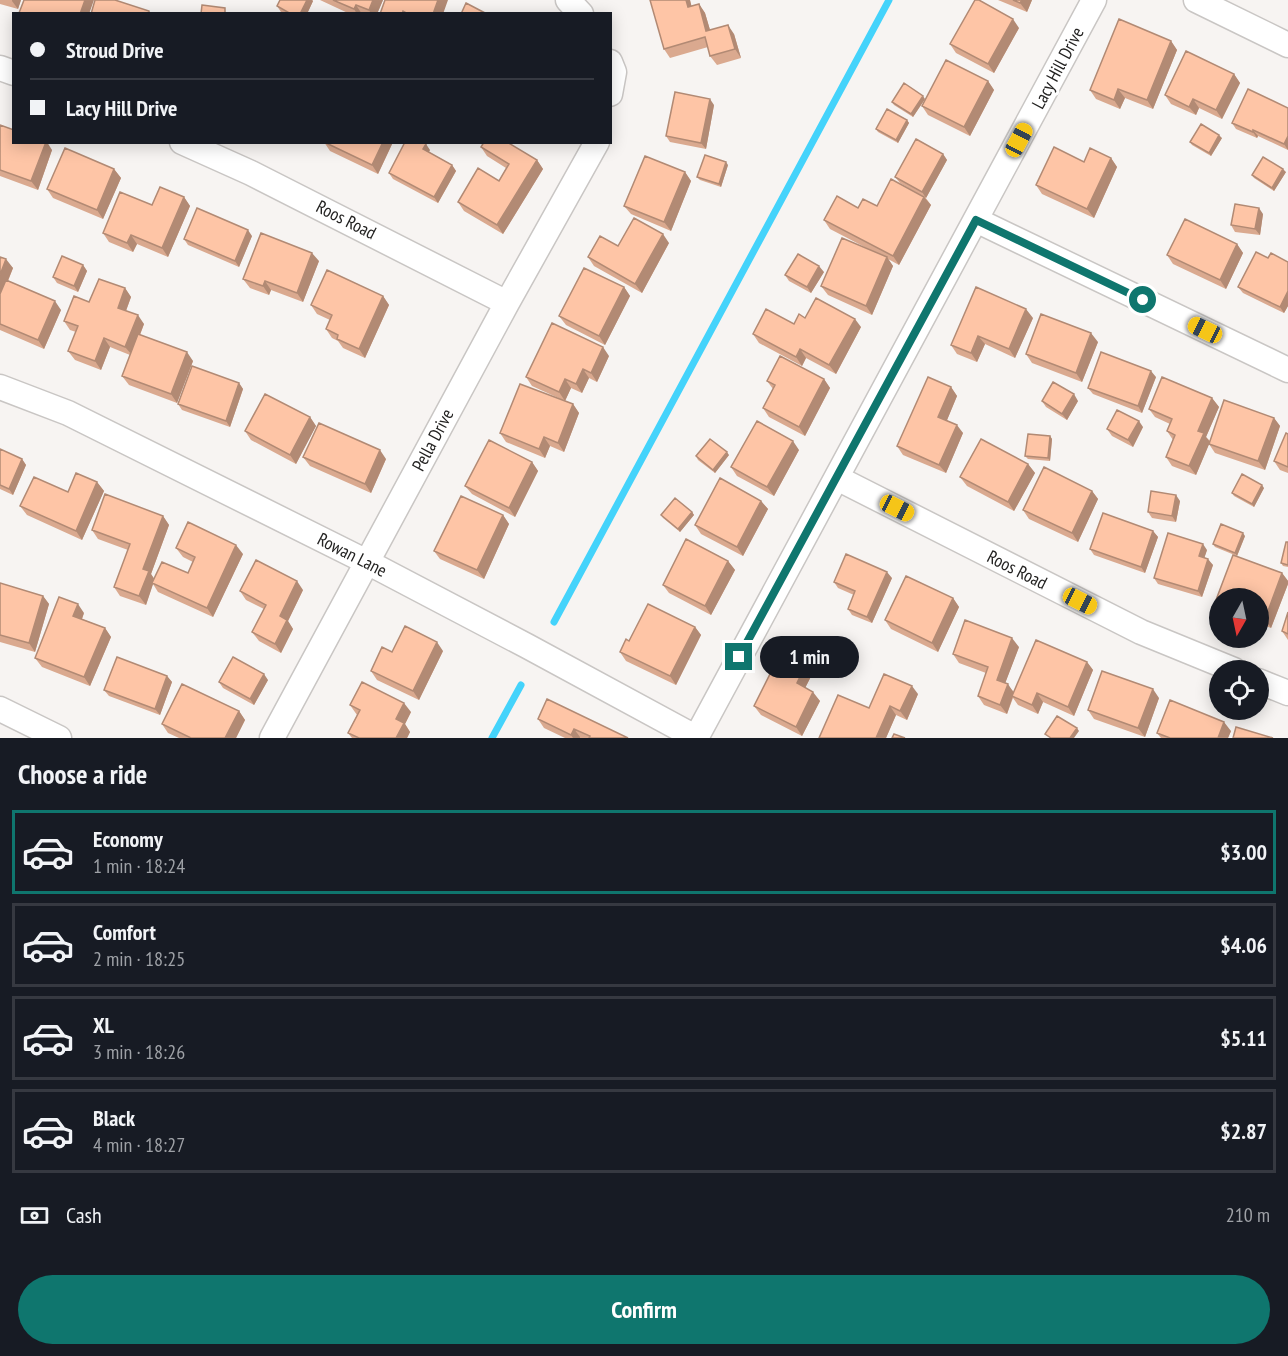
<!DOCTYPE html>
<meta charset="utf-8">
<style>
body{margin:0;font-family:"PT Sans Narrow",sans-serif;background:#20242c;color:#f1f3f6;height:100vh;display:flex;flex-direction:column;font-size:22px;white-space:nowrap}
*{box-sizing:border-box;margin:0}
p{font-size:20px;color:#9ea1a6}
.icon{flex:none;width:33px;height:33px;fill:none;stroke:currentColor;stroke-width:2;stroke-linecap:round;stroke-linejoin:round}
.map{position:relative;height:738px;overflow:hidden}
.drawer{display:flex;flex-direction:column;background:#171b24;flex:1}
.drawer>*{flex:none}
.guide{position:absolute;left:12px;top:12px;width:600px;height:132px;border-radius:0px;box-shadow:0 3px 15px #0003;display:grid;align-content:center;height:132px;padding:0 18px;background:#171b24}
.needle{width:39px;rotate:189deg}
.fabs{position:absolute;left:1209px;top:588px;display:grid;gap:12px}
.fabs a{display:grid;place-items:center;width:60px;height:60px;border-radius:50%;background:#171b24;box-shadow:0 3px 15px #0003;font-size:30px}
.end{position:absolute;width:27px;height:27px;margin:-14px;border:8px solid #0f766e;background:#fff;box-shadow:0 0 0 3px #fff}
.from{border-radius:50%}
.bubble{position:absolute;height:42px;border-radius:21px;background:#171b24;box-shadow:0 3px 15px #0003;font-size:20px;font-weight:600;line-height:42px;text-align:center}
.car{position:absolute;width:18px;height:36px;margin:-18px -9px;border-radius:8px;box-shadow:0 0 4px 2px #0007;background:linear-gradient(#f5c518 24%,#345 0 40%,#f5c518 0 76%,#345 0 86%,#f5c518 0)}
.guide b{display:flex;align-items:center;gap:21px;height:57px;font-size:22px}
.guide b+b{border-top:2px solid #363941}
.guide i{width:15px;height:15px;background:#f1f3f6}
ul{padding:0;list-style:none}
li{display:flex;align-items:center;gap:18px;height:84px;margin:0 12px 9px;padding:0 6px;border:3px solid #363941;border-radius:0px}
li div{flex:1}
li b{display:block;font-size:22px}
li em{font-style:normal;font-weight:600}
li.active{border-color:#0f766e}
li>.icon{width:54px;height:54px;stroke-width:1.5}
h2{padding:0 18px;font-size:27px;line-height:72px}
.pay{display:flex;align-items:center;gap:15px;height:66px;padding:0 18px;font-size:22px}
.pay p{margin-inline-start:auto}
.primary-button{display:flex;gap:12px;margin-top:auto;padding:12px 18px}
.primary-button a{flex:1;height:69px;border-radius:36px;background:#0f766e;color:#fff;font-size:24px;font-weight:600;line-height:69px;text-align:center}
.map>svg:first-child{display:block}
.lines{fill:none;stroke-linecap:round;stroke-linejoin:round}
.stream{stroke:#44d3fb;stroke-width:7}
.minor-casing{stroke:#c9c6c4;stroke-width:27}
.minor{stroke:#fff;stroke-width:24}
.wall{fill:#daa98f}
.shaded-wall{fill:#b28a74}
.building{fill:#fec5a6;stroke:#b28a74;stroke-width:1.5}
.route{stroke:#0f766e;stroke-width:8}
.labels{text-anchor:middle;stroke-width:6;stroke-linejoin:round;paint-order:stroke}
.street-label{font-size:18px;fill:#232221;stroke:#fff}
</style>
<div class="map">
<svg width="1288" height="738" viewBox="0 0 1288 738">
<rect width="100%" height="100%" fill="#f7f4f2"/>
<g class="lines">
<path class="stream" d="M554 622 889 0
M492 738 521 685"/>
<defs>
<path id="minor" d="M568 0 581 14
M1196 0 1288 45
M610 62 614 72 610 94
M0 68 14 73
M182 142 251 173 507 303
M976 220 1288 370
M0 387 68 413 367 562 527 646 697 738
M837 478 1141 632 1234 670
M1258 681 1288 693
M0 709 59 738
M272 738 507 303 597 142
M696 738 1094 0"/>
</defs>
<use href="#minor" class="minor-casing"/>
<use href="#minor" class="minor"/>
</g>
<path class="wall" d="M0 0H21L18 9 0 4Z
M280 0H312L313 1 307 14H283L281 12 277 6Z
M320 0H383L377 14H350Z
M690 0 691 6 699 4 705 13 710 30 734 34 741 58 717 65 710 56 708 47 670 58 664 49Z
M998 0H1032L1027 12Z
M1019 28 994 73 956 53 950 44Z
M1171 41 1177 50 1153 109 1125 98 1120 109 1096 99 1090 90Z
M1234 74 1240 83 1222 119 1199 108 1196 115 1171 104 1165 95Z
M988 81 994 90 970 136 928 115 922 106Z
M925 99 913 117 894 105 892 102Z
M714 105 706 149 670 142 666 136Z
M1288 108V150L1258 136 1257 138 1236 129 1232 123Z
M907 120 909 123 898 143 878 132 876 129Z
M0 125 52 150 38 190 0 176Z
M1222 138 1211 156 1192 145 1190 142Z
M324 142H393L378 174 330 151Z
M481 147 537 160 543 169 503 234 464 211 458 202 499 181 506 168 487 156Z
M430 150 429 152 452 165 456 171 438 203 393 179 389 173Z
M943 154 947 160 926 198 925 197 931 205 899 265 888 259 893 266 872 315 828 295 821 286 878 254 830 229 824 220 858 208 877 206 915 192 900 183 895 177Z
M1111 158 1117 167 1094 218 1042 194 1036 185Z
M728 165 721 187 700 180 697 177Z
M114 169 121 178 103 219 53 198 47 189Z
M685 172 691 181 671 231 631 214 624 206Z
M1286 172 1274 191 1254 178 1252 175Z
M184 197 190 206 168 257 137 244 133 252 109 242 103 233Z
M1263 214 1260 235 1235 232 1231 225Z
M252 236 239 267 188 245 184 239Z
M669 243 642 293 594 266 588 257 618 246Z
M1237 244 1243 253 1226 289 1173 264 1167 255Z
M0 257 13 268 8 281 61 310 44 349 0 330Z
M1268 258 1288 262V306L1284 313 1243 293 1238 287Z
M319 261 303 302 271 290 269 295 250 288 243 279Z
M83 265 87 271 78 292 57 283 53 277Z
M824 272 811 293 789 281 785 275Z
M624 287 630 296 605 345 566 325 559 316Z
M125 288 131 297 126 311 144 324 140 335 193 361 177 403 129 385 122 376 130 355 110 347 101 370 75 360 68 351 76 332 70 330 64 321 89 302Z
M383 296 389 305 365 358 343 348 338 341 332 338 326 329 330 320 317 314 311 305Z
M805 318 861 327 836 374 806 358 802 366 759 343 753 334 794 324Z
M1033 318 1015 358 985 344 977 362 957 354 951 345Z
M1098 342 1082 382 1032 363 1026 354Z
M609 356 597 382 589 378 582 393 571 388 565 401 573 404 579 413 564 452 550 446 545 458 506 442 500 433 565 401 532 386 526 377Z
M1156 377 1142 413 1093 394 1088 388Z
M824 379 830 388 805 436 769 417 763 408 773 389 767 381Z
M239 383 243 389 230 427 182 410 178 404Z
M951 387 957 396 947 420 963 433 946 473 903 455 897 446Z
M1212 398 1219 407 1206 437 1210 441 1274 418 1280 426 1265 470 1215 453 1209 444 1196 475 1172 466 1166 457 1173 440 1167 431 1170 424 1155 417 1149 409Z
M1042 401H1078L1067 420 1046 407Z
M310 417 316 426 296 464 251 440 245 431Z
M1143 427 1133 447 1112 436 1107 429Z
M1288 434V473L1280 470 1274 461Z
M1050 436 1052 439 1050 461 1028 459 1025 456Z
M0 449 22 459 26 465 13 495 0 489Z
M799 450 774 496 737 476 731 467Z
M729 455 715 473 698 460 696 456Z
M303 457 386 459 371 493 310 466Z
M532 462 538 471 515 517 472 494 465 486Z
M1028 464 1035 473 1014 511 967 486 960 477Z
M97 482 104 491 82 540 27 515 20 506Z
M1264 488 1254 507 1234 496 1232 493Z
M1092 491 1098 499 1078 542 1029 519 1023 510Z
M761 501 768 509 743 556 701 534 695 525Z
M1180 501 1176 522 1152 518 1148 512Z
M692 512 694 515 680 532 663 518 661 515Z
M503 515 509 524 484 579 440 559 434 551Z
M163 516 169 525 151 574 154 579 188 573 193 562 183 557 176 548 243 554 213 617 158 592 153 584 146 605 120 596 114 587 128 550 98 539 92 530Z
M1153 531 1158 537 1145 573 1094 555 1090 549Z
M1245 536 1237 556 1215 547 1213 544Z
M1288 542V567L1283 566 1281 563Z
M1207 550 1204 558 1213 565 1202 597 1158 584 1154 578Z
M1233 555 1282 573 1288 581V584L1271 628 1258 623V598H1220V606L1216 600Z
M728 561 735 570 711 615 669 593 663 585Z
M892 578 872 623 852 615 848 609 854 595 838 588 834 582Z
M0 583 43 596 49 604 35 652 0 642Z
M303 590 288 621 293 629 281 653 259 641 252 632 264 609 246 600 240 591Z
M953 598 959 607 938 652 891 629 885 620Z
M1288 612V640L1282 631Z
M84 613 82 619 105 628 111 637 90 686 42 667 35 658Z
M695 627 701 635 676 685 626 661 620 652 629 641Z
M1019 647 1005 683 1014 692 1087 662 1093 670 1074 716 1043 702 1038 714 1018 705 1013 698 1007 714 984 705 978 696 986 673 959 663 953 654Z
M443 651 419 700 377 680 371 671 392 652Z
M820 659 805 688 820 701 802 736 761 715 754 706Z
M167 676 172 682 160 715 109 696 104 690Z
M268 680 254 705 223 688 219 682Z
M918 694 907 720 896 715 886 738H819L869 708Z
M1159 698 1145 737 1094 719 1088 710Z
M350 705 411 712 405 724 410 732 407 738H352L348 733 357 715Z
M239 711 245 720 236 738H179L168 733 162 724Z
M538 719 628 738H565L544 728Z
M1231 731 1228 738H1161L1157 733Z"/>
<path class="shaded-wall" d="M12 0H21L18 9 12 1Z
M85 0H94L89 14H80Z
M307 0H312L313 1 307 14H300Z
M373 0H383L377 14H371L369 10Z
M438 0H448L443 14H433Z
M686 0H690L694 16 688 7Z
M1022 0H1032L1027 12 1020 3Z
M699 4 705 13 713 40 706 31Z
M356 5 362 14H357L354 9Z
M1013 19 1019 28 994 73 988 64Z
M728 25 734 34 741 58 735 49Z
M1171 41 1177 50 1153 109 1147 100Z
M1234 74 1240 83 1222 119 1216 110Z
M988 81 994 90 970 136 964 127Z
M1118 89 1125 98 1120 109 1114 100Z
M923 96 925 99 913 117 911 114Z
M710 99 714 105 706 149 701 143Z
M1193 99 1199 108 1196 115 1189 107Z
M907 120 909 123 898 143 896 140Z
M1253 130 1258 136 1257 138 1253 132Z
M1219 135 1222 138 1211 156 1209 153Z
M1288 136V150L1284 144Z
M46 142H47L52 150 38 190 31 181Z
M383 142H393L378 174 372 165Z
M426 144 430 150 427 155 423 149Z
M943 154 947 160 926 198 922 192Z
M1111 158 1117 167 1094 218 1087 209Z
M537 160 543 169 503 234 497 225Z
M726 162 728 165 721 187 719 184Z
M452 165 456 171 438 203 434 197Z
M114 169 121 178 103 219 97 210Z
M1283 169 1286 172 1274 191 1272 188Z
M685 172 691 181 671 231 664 222Z
M184 197 190 206 168 257 162 248Z
M924 197 931 205 899 265 893 256Z
M1259 208 1263 214 1260 235 1255 229Z
M248 230 252 236 239 267 235 261Z
M663 234 669 243 642 293 635 284Z
M131 235 137 244 133 252 127 243Z
M1237 244 1243 253 1226 289 1220 280Z
M312 253 319 261 303 302 297 293Z
M887 257 893 266 872 315 866 306Z
M6 259 13 268 0 300V275Z
M83 265 87 271 78 292 74 286Z
M819 266 824 272 811 293 807 287Z
M265 281 271 290 269 295 263 286Z
M624 287 630 296 605 345 599 336Z
M125 288 131 297 124 316 118 308Z
M1288 291V306L1284 313 1280 307Z
M383 296 389 305 365 358 359 349Z
M55 301 61 310 44 349 38 340Z
M1026 309 1033 318 1015 358 1009 349Z
M138 315 144 324 132 355 125 347Z
M855 319 861 327 836 374 829 365Z
M1091 333 1098 342 1082 382 1076 373Z
M978 336 985 344 977 362 971 353Z
M104 338 110 347 101 370 95 361Z
M603 347 609 356 597 382 591 373Z
M800 349 806 358 802 366 796 357Z
M187 352 193 361 177 403 171 394Z
M583 369 589 378 582 393 576 384Z
M1151 371 1156 377 1142 413 1138 406Z
M565 379 571 388 565 401 559 392Z
M824 379 830 388 805 436 799 427Z
M239 383 243 389 230 427 226 421Z
M951 387 957 396 945 425 938 417Z
M1074 394 1078 401 1067 420 1062 414Z
M1212 398 1219 407 1206 437 1210 442 1196 475 1189 466 1198 431Z
M573 404 579 413 564 452 558 443Z
M310 417 316 426 296 464 290 455Z
M1274 418 1280 426 1265 470 1258 461Z
M1139 421 1143 427 1133 447 1128 440Z
M957 425 963 433 946 473 939 465Z
M1050 436 1052 439 1050 461 1048 458Z
M544 437 550 446 545 458 539 449Z
M793 441 799 450 774 496 767 487Z
M380 450 386 459 371 493 365 484Z
M727 452 729 455 715 473 713 470Z
M22 459 26 465 13 495 9 489Z
M532 462 538 471 515 517 509 508Z
M1028 464 1035 473 1014 511 1008 502Z
M97 482 104 491 82 540 76 531Z
M1262 485 1264 488 1254 507 1252 504Z
M1092 491 1098 499 1078 542 1072 533Z
M1176 495 1180 501 1176 522 1172 516Z
M761 501 768 509 743 556 737 547Z
M692 512 694 515 680 532 678 529Z
M503 515 509 524 484 579 477 570Z
M163 516 169 525 151 574 155 580 152 583 153 584 146 605 139 596 143 569Z
M1153 531 1158 537 1145 573 1141 567Z
M1243 533 1245 536 1237 556 1235 553Z
M1203 544 1207 550 1203 562 1199 556Z
M236 545 243 554 213 617 207 608Z
M1208 559 1213 565 1202 597 1198 591Z
M728 561 735 570 711 615 705 606Z
M887 572 892 578 872 623 867 617Z
M1282 573 1288 581V584L1271 628 1265 619Z
M297 581 303 590 288 621 293 629 281 653 275 644 280 616Z
M43 596 49 604 35 652 29 643Z
M953 598 959 607 938 652 932 643Z
M78 604 84 613 80 624 73 616Z
M695 627 701 635 676 685 670 676Z
M105 628 111 637 90 686 84 677Z
M1012 638 1019 647 1003 689 997 680Z
M437 642 443 651 419 700 413 691Z
M813 650 820 659 803 692 797 683Z
M1087 662 1093 670 1074 716 1068 707Z
M264 674 268 680 254 705 250 699Z
M167 676 172 682 160 715 155 709Z
M1008 684 1014 693 1007 714 1000 705Z
M912 686 918 694 907 720 900 711Z
M1153 689 1159 698 1145 737 1138 728Z
M813 692 820 701 802 736 796 727Z
M1037 693 1043 702 1038 714 1032 705Z
M404 703 411 712 405 724 410 732 407 738H396V719Z
M890 706 896 715 886 738H876Z
M239 711 245 720 236 738H225Z
M1224 722 1231 731 1228 738H1218Z
M1077 728 1079 731 1074 738H1070Z
M574 729 580 737V738H573L571 735Z"/>
<path class="building" d="M24 0H85L80 14H22L19 13Z
M95 0H115L149 11V14H91Z
M280 0H307L300 14H291L277 6Z
M333 0H373L369 10 356 5 354 9Z
M385 0H438L433 14H408L403 11 402 14H380Z
M650 0H686L688 7 699 4 706 31 728 25 735 49 710 56 705 37 664 49Z
M975 0H979L1013 19 988 64 950 44Z
M1013 0H1022L1020 3Z
M466 3 487 14H461Z
M202 5 225 8V14H201Z
M1119 19 1171 41 1147 100 1118 89 1114 100 1090 90Z
M1186 51 1234 74 1216 110 1193 99 1189 107 1165 95Z
M946 60 988 81 964 127 922 106Z
M904 83 923 96 911 114 892 102Z
M1248 89 1288 108V136L1284 144 1253 130V132L1232 123Z
M675 92 710 99 701 143 666 136Z
M887 109 907 120 896 140 876 129Z
M1201 124 1219 135 1209 153 1190 142Z
M0 125 14 130V142H46L31 181 0 170Z
M916 139 943 154 922 192 895 177Z
M324 142H383L372 165Z
M405 142H424L426 144 423 149 452 165 434 197 389 173Z
M484 142H507L537 160 497 225 458 202 478 168 499 181 509 164 481 147Z
M1054 147 1084 162 1090 148 1111 158 1087 209 1036 185Z
M65 148 114 169 97 210 47 189Z
M705 155 726 162 719 184 697 177Z
M645 156 685 172 664 222 624 206Z
M1263 157 1283 169 1272 188 1252 175Z
M891 179 924 197 893 256 824 220 837 196 858 208 863 199 877 206Z
M160 187 184 197 162 248 131 235 127 243 103 233 120 192 152 205Z
M1235 204 1259 208 1255 229 1231 225Z
M197 208 248 230 235 261 184 239Z
M634 218 663 234 635 284 588 257 600 236 618 246Z
M1185 219 1237 244 1220 280 1167 255Z
M261 233 312 253 297 293 265 281 263 286 243 279Z
M842 238 887 257 866 306 821 286Z
M1256 252 1268 258 1271 253 1288 262V291L1280 307 1238 287Z
M798 254 819 266 807 287 785 275Z
M62 256 83 265 74 286 53 277Z
M0 257 6 259 0 275Z
M584 268 624 287 599 336 559 316Z
M327 270 383 296 359 349 337 339 338 335 326 329 332 315 311 305Z
M99 279 125 288 118 308 138 315 125 347 104 338 95 361 68 351 78 326 64 321 74 296 89 302Z
M6 280 55 301 38 340 0 324V294Z
M976 287 1026 309 1009 349 978 336 971 353 951 345Z
M816 298 855 319 829 365 800 349 796 357 753 334 766 309 794 324 799 314 805 318Z
M1041 314 1091 333 1076 373 1026 354Z
M552 323 603 347 591 373 583 369 576 384 565 379 559 392 526 377Z
M138 334 187 352 171 394 122 376Z
M1101 352 1151 371 1138 406 1088 388Z
M780 356 824 379 799 427 763 408 775 385 767 381Z
M192 366 239 383 226 421 178 404Z
M928 377 951 387 938 417 957 425 939 465 897 446Z
M1162 377 1212 398 1198 431 1204 433 1189 466 1166 457 1175 435 1167 431 1172 419 1149 409Z
M1053 382 1074 394 1062 414 1042 401Z
M520 384 573 404 558 443 544 437 539 449 500 433Z
M265 394 310 417 290 455 245 431Z
M1224 400 1274 418 1258 461 1209 444Z
M1117 410 1139 421 1128 440 1107 429Z
M757 421 793 441 767 487 731 467Z
M319 423 380 450 365 484 303 457Z
M1286 433 1288 434V467L1274 461Z
M1028 434 1050 436 1048 458 1025 456Z
M710 439 727 452 713 470 696 456Z
M981 439 1028 464 1008 502 960 477Z
M489 440 532 462 509 508 465 486Z
M0 449 22 459 9 489 0 485Z
M1044 467 1092 491 1072 533 1023 510Z
M76 473 97 482 76 531 20 506 34 477 68 492Z
M1242 474 1262 485 1252 504 1232 493Z
M720 478 761 501 737 547 695 525Z
M1151 491 1176 495 1172 516 1148 512Z
M105 494 163 516 143 569 149 571 139 596 114 587 130 544 92 530Z
M461 496 503 515 477 570 434 551Z
M675 498 692 512 678 529 661 515Z
M1103 513 1153 531 1141 567 1090 549Z
M188 522 236 545 207 608 152 583 162 562 188 573 195 557 176 548Z
M1221 524 1243 533 1235 553 1213 544Z
M1168 533 1203 544 1199 556 1208 559 1198 591 1154 578Z
M686 539 728 561 705 606 663 585Z
M1286 542H1288V565L1281 563Z
M846 554 887 572 867 617 848 609 855 591 834 582Z
M1233 555 1282 573 1265 619 1258 617V598H1220V602L1216 600Z
M256 560 297 581 280 616 287 620 275 644 252 632 266 605 240 591Z
M906 576 953 598 932 643 885 620Z
M0 583 43 596 29 643 0 635Z
M59 597 78 604 73 616 105 628 84 677 35 658Z
M648 604 695 627 670 676 620 652 626 639 629 641Z
M1288 612V634L1282 631Z
M965 620 1012 638 997 680 1008 684 1000 705 978 696 988 667 953 654Z
M405 626 437 642 413 691 371 671 382 647 392 652Z
M788 638 813 650 797 683 813 692 796 727 754 706Z
M1036 640 1087 662 1068 707 1037 693 1032 705 1012 696Z
M117 657 167 676 155 709 104 690Z
M233 657 264 674 250 699 219 682Z
M1102 671 1153 689 1138 728 1088 710Z
M884 674 912 686 900 711 890 706 876 738H819L838 695 869 708Z
M362 682 404 703 396 719 404 723 396 738H359L348 733 360 710 350 705Z
M182 684 239 711 225 738H191L162 724Z
M547 699 628 738H589L590 736 574 729 571 735 538 719Z
M1170 700 1224 722 1218 738H1170L1157 733Z
M1057 716 1077 728 1070 738H1051L1045 734Z
M1236 727 1273 738H1233Z
M894 734 905 738H892Z"/>
<g class="lines">
<path class="route" d="M739 657 976 220 1143 300"/>
</g>
<g class="labels">
<g class="street-label">
<text transform="translate(1058 68) rotate(-62)" y="6">Lacy Hill Drive</text>
<text transform="translate(346 220) rotate(27)" y="6">Roos Road</text>
<text transform="translate(433 440) rotate(-62)" y="6">Pella Drive</text>
<text transform="translate(352 555) rotate(27)" y="6">Rowan Lane</text>
<text transform="translate(1017 570) rotate(27)" y="6">Roos Road</text>
</g>
</g>
</svg>
<div class="fabs">
<a><svg class="needle" viewBox="-14 -14 28 28"><path d="M0-13l5 13h-10z" fill="#e53935"/><path d="M0 13l5-13h-10z" fill="#9ea1a6"/></svg></a>
<a><svg class="icon" aria-label="locate" viewBox="0 0 24 24"><circle cx="12" cy="12" r="6"/><path d="M12 2v4M12 18v4M2 12h4M18 12h4"/></svg></a>
</div>
<i class="end from" style="left:1143px;top:300px"></i>
<i class="end" style="left:739px;top:657px"></i>
<div class="bubble" style="left:760px;top:636px;width:99px">1 min</div>
<i class="car" style="left:1019px;top:140px;rotate:28deg"></i>
<i class="car" style="left:1205px;top:330px;rotate:296deg"></i>
<i class="car" style="left:897px;top:508px;rotate:117deg"></i>
<i class="car" style="left:1080px;top:601px;rotate:117deg"></i>
<div class="guide">
<b><i class="from"></i>Stroud Drive</b>
<b><i></i>Lacy Hill Drive</b>
</div>
</div>
<section class="drawer">
<h2>Choose a ride</h2>
<ul>
<li class="active"><svg class="icon" aria-label="car" viewBox="0 0 24 24"><path d="M5 17H2v-5l4-1 3-4h7l3 4 3 1v5h-3M9 17h6M6 11h13"/><circle cx="7" cy="17" r="2"/><circle cx="17" cy="17" r="2"/></svg><div><b>Economy</b><p>1 min · 18:24</p></div><em>$3.00</em></li>
<li><svg class="icon" aria-label="car" viewBox="0 0 24 24"><path d="M5 17H2v-5l4-1 3-4h7l3 4 3 1v5h-3M9 17h6M6 11h13"/><circle cx="7" cy="17" r="2"/><circle cx="17" cy="17" r="2"/></svg><div><b>Comfort</b><p>2 min · 18:25</p></div><em>$4.06</em></li>
<li><svg class="icon" aria-label="car" viewBox="0 0 24 24"><path d="M5 17H2v-5l4-1 3-4h7l3 4 3 1v5h-3M9 17h6M6 11h13"/><circle cx="7" cy="17" r="2"/><circle cx="17" cy="17" r="2"/></svg><div><b>XL</b><p>3 min · 18:26</p></div><em>$5.11</em></li>
<li><svg class="icon" aria-label="car" viewBox="0 0 24 24"><path d="M5 17H2v-5l4-1 3-4h7l3 4 3 1v5h-3M9 17h6M6 11h13"/><circle cx="7" cy="17" r="2"/><circle cx="17" cy="17" r="2"/></svg><div><b>Black</b><p>4 min · 18:27</p></div><em>$2.87</em></li>
</ul>
<div class="pay"><svg class="icon" aria-label="cash" viewBox="0 0 24 24"><path d="M3 7h18v10H3z"/><circle cx="12" cy="12" r="2"/></svg>Cash<p>210 m</p></div>
<div class="primary-button"><a>Confirm</a></div>
</section>
